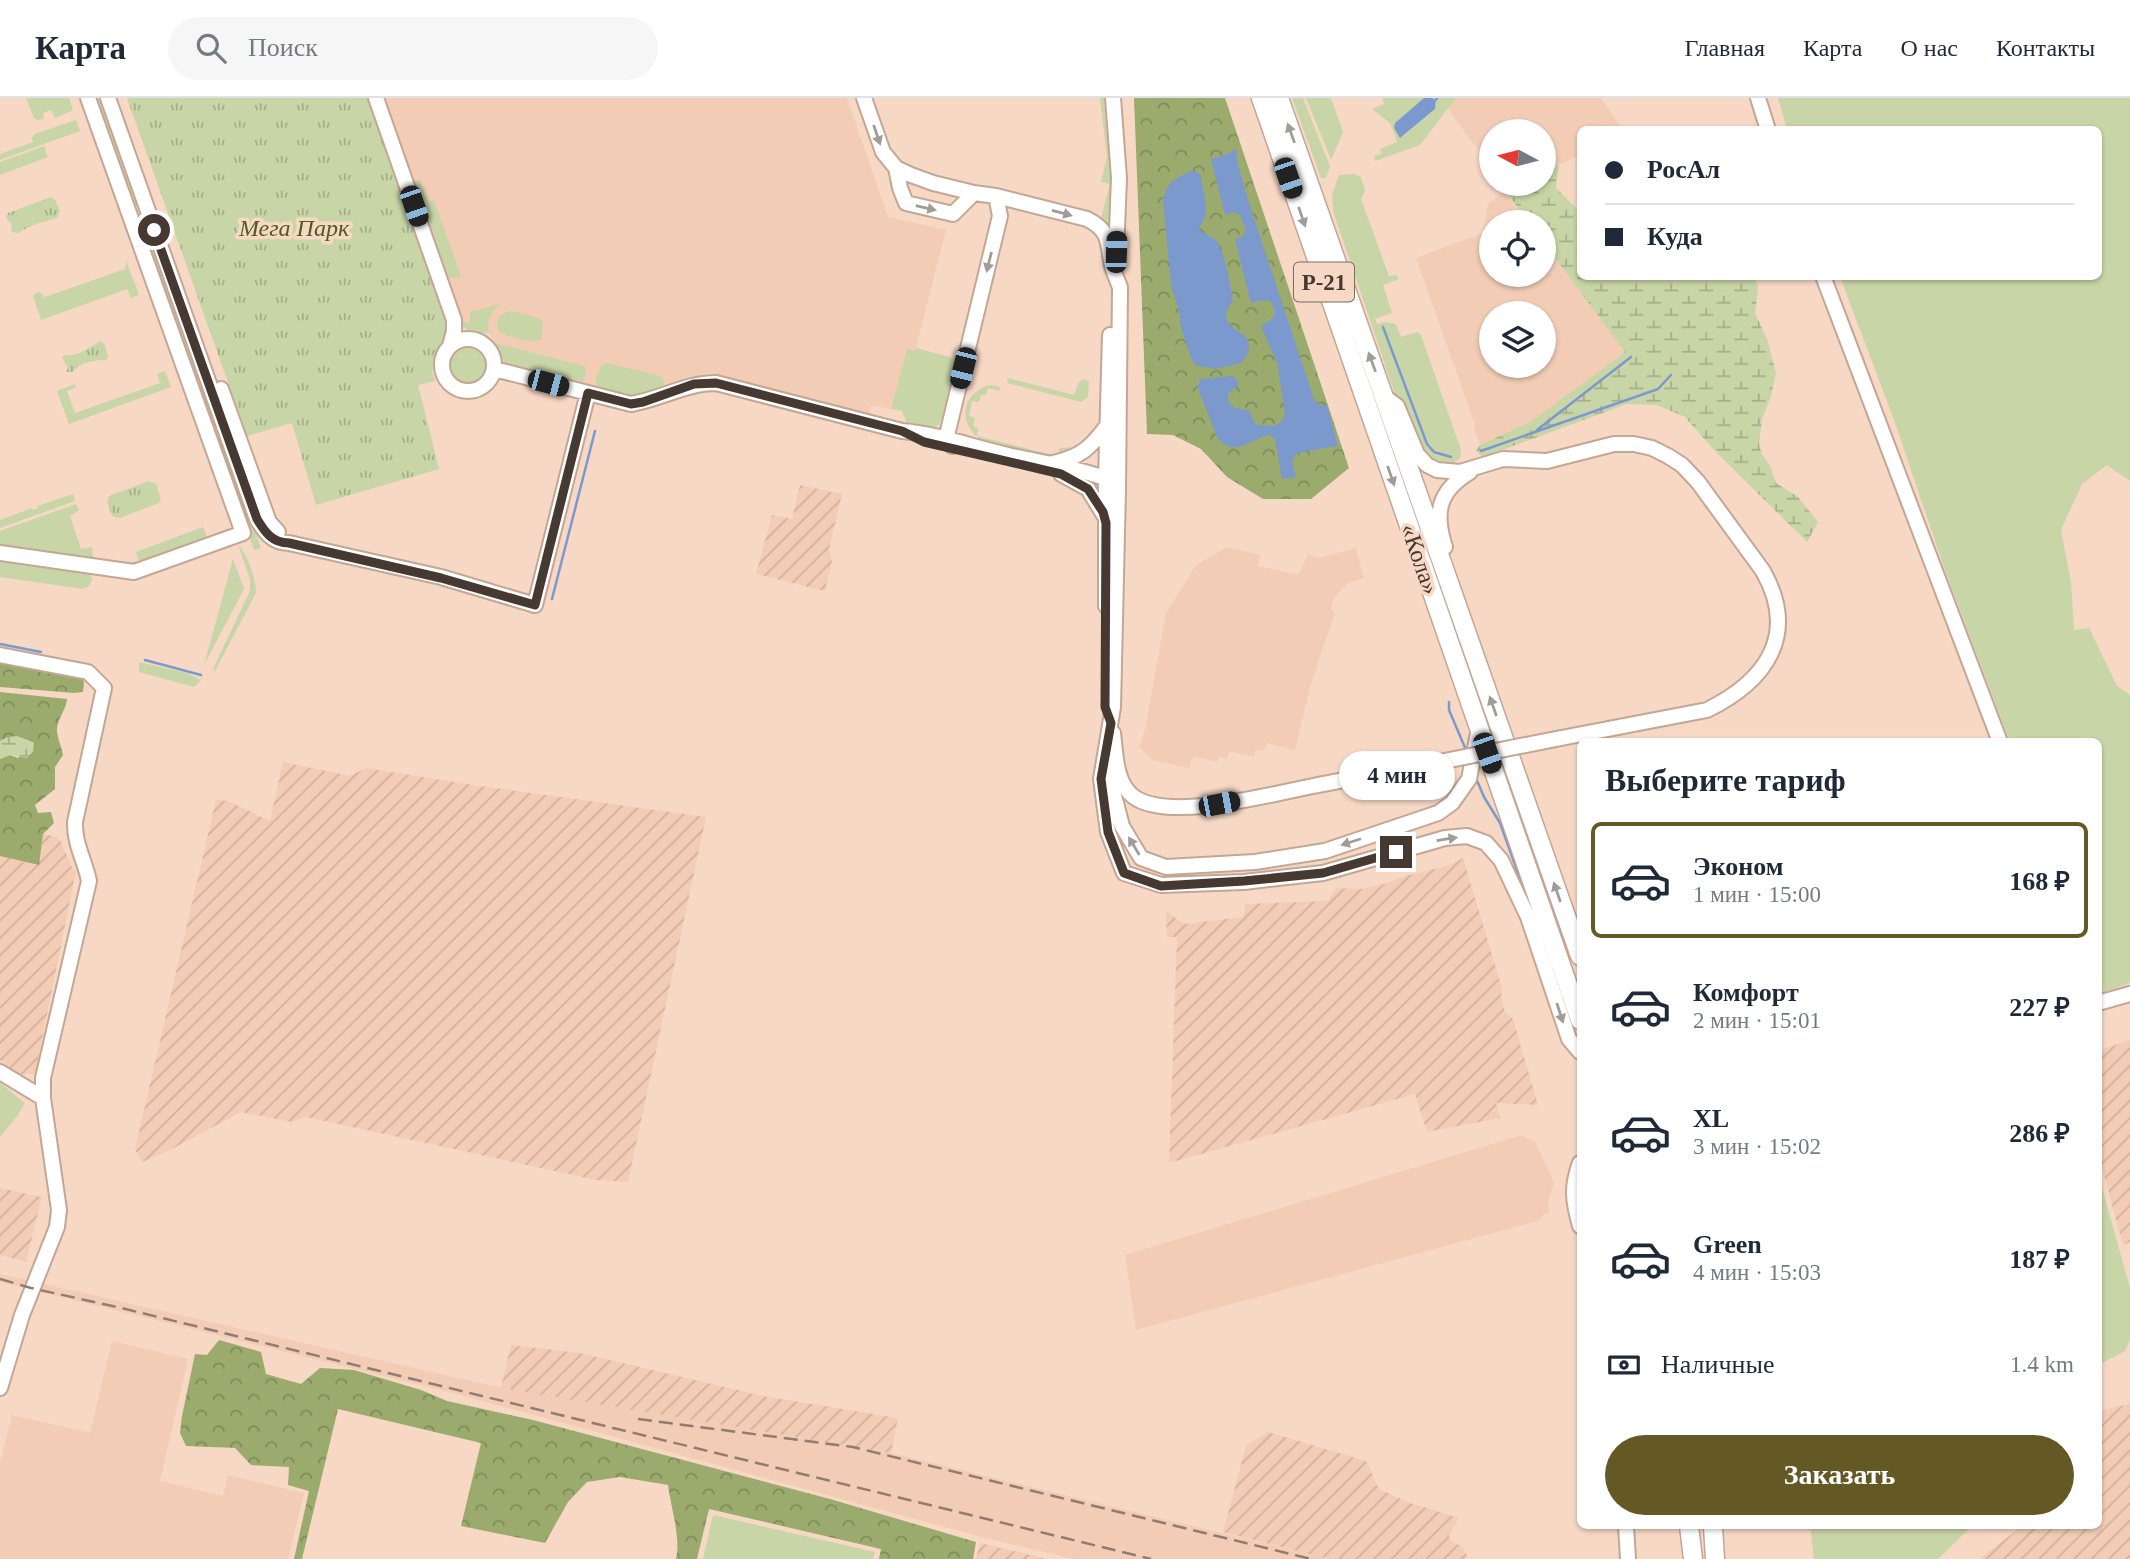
<!DOCTYPE html>
<html lang="ru">
<meta charset="utf-8">
<style>
body{margin:0;font-family:Georgia,serif;background:#f6f6f7;color:#1f2937;height:100vh;display:flex;flex-direction:column;font-size:26px;white-space:nowrap}
*{box-sizing:border-box;margin:0}
p{font-size:23px;color:#747a83}
.icon{flex:none;width:38px;height:38px;fill:none;stroke:currentColor;stroke-width:2;stroke-linecap:round;stroke-linejoin:round}
.map{position:relative;flex:1;overflow:hidden}
.drawer{position:absolute;left:1577px;top:640px;width:525px;height:791px;display:flex;flex-direction:column;background:#fff;border-radius:10px;box-shadow:0 2px 5px #0004}
.drawer>*{flex:none}
.top-card{position:absolute;left:1577px;top:28px;width:525px;height:154px;border-radius:10px;box-shadow:0 2px 5px #0004;display:grid;align-content:center;height:154px;padding:0 28px;background:#fff}
.needle{width:46px;rotate:277deg}
.buttons{position:absolute;left:1479px;top:21px;display:grid;gap:14px}
.buttons a{display:grid;place-items:center;width:77px;height:77px;border-radius:50%;background:#fff;box-shadow:0 2px 5px #0004;font-size:35px}
.end{position:absolute;width:32px;height:32px;margin:-16px;border:9px solid #453931;background:#fff;box-shadow:0 0 0 4px #fff}
.from{border-radius:50%}
.bubble{position:absolute;height:49px;border-radius:24px;background:#fff;box-shadow:0 2px 5px #0004;font-size:23px;font-weight:700;line-height:49px;text-align:center}
.car{position:absolute;width:21px;height:42px;margin:-21px -10px;border-radius:9px;box-shadow:0 0 5px 2px #0007;background:linear-gradient(#222 24%,#8ab4d8 0 40%,#222 0 76%,#8ab4d8 0 86%,#222 0)}
.top-card b{display:flex;align-items:center;gap:24px;height:66px;font-size:26px}
.top-card b+b{border-top:2px solid #e0e1e3}
.top-card i{width:18px;height:18px;background:#1f2937}
ul{padding:0;list-style:none}
li{display:flex;align-items:center;gap:21px;height:116px;margin:0 14px 10px;padding:0 14px;border:4px solid transparent;border-radius:10px}
li div{flex:1}
li b{display:block;font-size:26px}
li em{font-style:normal;font-weight:700}
li.current{border-color:#645825}
li>.icon{width:63px;height:63px;stroke-width:1.5}
h2{padding:0 28px;font-size:32px;line-height:84px}
.pay{display:flex;align-items:center;gap:18px;height:77px;padding:0 28px;font-size:26px}
.pay p{margin-inline-start:auto}
.button{display:flex;gap:14px;margin-top:auto;padding:14px 28px}
.button a{flex:1;height:80px;border-radius:42px;background:#645825;color:#fff;font-size:28px;font-weight:700;line-height:80px;text-align:center}
header{display:flex;align-items:center;gap:42px;box-sizing:border-box;height:98px;padding:0 35px;background:#fff;border-bottom:2px solid #e0e1e3}
header strong{font-size:33px}
nav{display:flex;gap:38px;margin-inline-start:auto;font-size:24px}
.search{width:490px;height:63px;background:#f6f6f7;display:flex;align-items:center;gap:18px;box-sizing:border-box;padding:0 24px;border-radius:38px;color:#747a83;font-size:26px}
.map>svg:first-child{display:block}
.built{fill:#f2ccb5;fill-rule:evenodd}
.industrial{fill:url(#industrial-furrows)}
.green{fill:#c8d5a7}
.forest{fill:url(#forest-crowns)}
.wetland{fill:url(#wetland-marsh)}
.park{fill:url(#park-tufts)}
.water{fill:#7c99ce}
.lines{fill:none;stroke-linecap:round;stroke-linejoin:round}
.stream{stroke:#7c99ce;stroke-width:2.5}
.minor-casing{stroke:#c4a694;stroke-width:18}
.major-casing{stroke:#c4a694;stroke-width:21}
.minor{stroke:#fff;stroke-width:14}
.major{stroke:#fff;stroke-width:18}
.rail{stroke:#907c70;stroke-width:2.5;stroke-dasharray:14 7;stroke-linecap:butt}
.minor-bridge-casing{stroke:#c4a694;stroke-width:18;stroke-linecap:butt}
.minor-bridge{stroke:#fff;stroke-width:14}
.oneway{fill:#a29c98}
.route{stroke:#453931;stroke-width:9}
.labels{text-anchor:middle;stroke-width:7;stroke-linejoin:round;paint-order:stroke}
.shield{fill:#f7d8c5;stroke:#7a695d;stroke-width:2}
.shield-label{font-size:23px;font-weight:bold;fill:#453931}
.park-label{font-size:24px;font-style:italic;fill:#4e5d19;stroke:#f7d8c5}
.street-label{font-size:24px;fill:#453931;stroke:#f7d8c5}
</style>
<header>
<strong>Карта</strong>
<div class="search"><svg class="icon" aria-label="search" viewBox="0 0 24 24"><circle cx="10" cy="10" r="6"/><path d="M15 15l6 6"/></svg>Поиск</div>
<nav><a>Главная</a><a>Карта</a><a>О нас</a><a>Контакты</a></nav>
</header>
<div class="map">
<svg width="2130" height="1461" viewBox="0 0 2130 1461">
<defs>
<pattern id="industrial-furrows" width="10" height="10" patternUnits="userSpaceOnUse" patternTransform="scale(1.75)"><rect width="10" height="10" fill="#f2ccb5"/><path d="M-1 1l2-2M0 10L10 0M9 11l2-2" fill="none" stroke="#d1b09c"/></pattern>
<pattern id="forest-crowns" width="20" height="18" patternUnits="userSpaceOnUse" patternTransform="scale(1.75)"><rect width="20" height="18" fill="#9aab6d"/><path d="M2 6a3 3 0 1 1 6 0M12 15a3 3 0 1 1 6 0" fill="none" stroke="#7f8c5a"/></pattern>
<pattern id="wetland-marsh" width="20" height="14" patternUnits="userSpaceOnUse" patternTransform="scale(1.75)"><rect width="20" height="14" fill="#c8d5a7"/><path d="M1 5h8M5 5V1M11 12h8M15 12V8" fill="none" stroke="#a4ae89"/></pattern>
<pattern id="park-tufts" width="24" height="20" patternUnits="userSpaceOnUse" patternTransform="scale(1.75)"><rect width="24" height="20" fill="#c8d5a7"/><path d="M3 7l-1-3M5 7V3M7 7l1-3M15 17l-1-3M17 17v-4M19 17l1-3" fill="none" stroke="#a4ae89"/></pattern>
</defs>
<rect width="100%" height="100%" fill="#f7d8c5"/>
<path class="built" d="M385 0H847L888 119 946 132 915 253 907 251 891 311 871 307 869 318 709 275 661 291 626 300 505 268 497 259 490 235 479 236 468 233 463 229Z
M1440 0H1601L1622 31 1580 32V57L1559 67 1544 70V33H1491V70Z
M1504 93 1528 124H1491V177H1544V145L1625 254 1530 324 1480 347 1474 329 1475 328 1474 324 1416 160 1483 135 1488 106ZM1491 215H1544V268H1491Z
M1227 449 1260 457 1258 468 1299 477 1308 456 1319 460 1356 450 1364 480 1348 485 1333 501 1331 510 1335 516 1324 546 1310 589 1295 652 1267 645 1264 653 1256 651 1254 659 1229 653 1227 661 1219 659 1217 664 1193 658 1189 670 1153 662 1139 649 1145 632 1166 515 1196 467Z
M1522 1037 1535 1044 1554 1084 1548 1106 1549 1115 1541 1118V1122L1136 1232 1125 1157Z
M0 1176 502 1290 891 1355 1329 1461H1075L981 1439 457 1296 0 1184Z
M112 1243 188 1261 160 1383 223 1398 228 1377 304 1395 288 1461H0V1365L12 1317 90 1335Z"/>
<path class="industrial" d="M800 387 842 396 829 451 832 464 825 493 756 476 772 417 792 421Z
M283 664 350 678 366 670 473 687 706 719 628 1084 596 1082 306 1019 292 1024 241 1014 170 1052 142 1064 135 1051 216 702 228 703 270 723Z
M43 736 57 739 61 744 73 772 76 773 35 976H19L0 962V758L39 767Z
M1463 760 1502 890 1501 898 1505 914 1513 921 1538 1007 1496 1005 1500 1020 1427 1034 1415 996 1169 1065 1177 839H1167L1166 813 1184 826 1243 819 1246 806 1328 803 1336 790 1362 791 1388 785 1402 779 1450 767Z
M2130 942V1144L2123 1147 2098 1055V955L2103 951Z
M0 1090 42 1099 26 1164 0 1157Z
M511 1247 580 1255 763 1298 898 1320 891 1355 501 1290Z
M2130 1306V1461H1979L2017 1432 2018 1428H2098V1313Z
M1268 1334 1366 1363 1379 1391 1407 1404 1459 1420 1449 1437 1450 1443 1461 1448 1467 1457 1466 1461H1329L1223 1434 1246 1348Z
M980 1445 1047 1461H976Z"/>
<path class="green" d="M26 0H69L73 12 55 20 51 12 43 15 44 21 37 22 34 20Z
M94 0H101L139 107 133 109Z
M1100 0H1104L1111 86V141L1094 119 1101 120 1110 86 1101 84 1107 59Z
M1292 0H1303L1330 68 1326 80H1321Z
M1306 0H1331L1343 34 1331 62Z
M1382 0H1424L1395 25 1403 38 1435 11 1436 3 1432 0H1456L1420 47 1375 63 1374 58 1381 56 1380 51 1397 44 1390 25 1372 11 1384 6Z
M1778 0H2130V383L2107 367 2082 386 2061 432 2071 484 2074 532 2089 530 2117 588 2130 597V885L2104 894 2098 889V644H2010L1946 475 1893 319 1840 179 2098 178V32L1787 31Z
M76 22 80 33 0 62V56L33 44 32 40 35 36Z
M44 48 48 59 0 77V64Z
M1354 76 1361 79 1365 93 1361 101 1389 178 1397 177 1399 181 1383 187 1392 215 1375 221 1377 226 1384 224 1396 226 1401 239 1417 234 1421 237 1461 352 1460 360 1452 366 1436 364 1425 358 1405 326 1333 113 1332 96 1339 77Z
M420 82 429 103 434 102 461 179 449 180 414 84Z
M142 116 217 327 211 330 136 118Z
M126 163 139 197 131 200 127 191 41 222 33 198 34 196 39 194 45 199 125 171Z
M500 206C491 214 488 219 488 232L490 235C477 236 465 235 459 221L463 220 465 225 470 223V214Z
M511 213 541 221 543 229 540 242C529 246 510 239 499 234 495 223 499 215 511 213Z
M494 245 581 267 585 269 586 273 584 283 575 285 512 270 499 259Z
M450 267a19 19 0 1 1 38 0a19 19 0 1 1-38 0Z
M916 250 957 261 944 317 939 327 928 330 908 328 902 313 891 311 907 251 915 253Z
M607 265 661 278C665 283 664 286 661 291 634 300 628 300 601 295L595 282 602 267Z
M165 273 171 289 69 326 57 293 75 286 76 289 67 293 75 315 160 285 157 276Z
M1008 280 1074 297 1079 284 1084 281 1089 284 1088 299 1081 304 1007 285Z
M990 287 1000 289 999 293 988 290 986 297H981L979 304 972 303 969 318 975 320 973 328 978 330 977 338 1057 358 1060 350 1078 349 1081 352 1049 360 985 344C958 330 958 296 990 287Z
M220 336 261 450 254 452 214 338Z
M73 396 75 403 0 430V422L32 410 33 412 38 410 37 408Z
M76 406 79 412 70 418 81 451 92 449 93 460 0 446V433Z
M203 429 207 439 139 463 136 454Z
M238 447C248 457 256 481 256 495L215 573 213 571 250 493V481Z
M0 461 86 473 91 477 92 482 89 488 83 491 0 479Z
M233 461 244 491 204 567Z
M139 564 187 575 201 582 194 589 139 574Z
M0 985 25 1005 18 1017 0 1039Z
M2098 1075 2130 1190V1242L2125 1253 2098 1267Z
M713 1417 875 1454 873 1461H703Z
M1810 1428H1972L1938 1461H1814Z"/>
<path class="forest" d="M1134 0H1225L1349 370 1311 401H1263L1227 379 1201 351 1173 337 1147 336Z
M0 563 83 581 84 585 83 594 74 595 0 589Z
M0 594 67 601C66 613 56 622 57 634 58 642 62 650 63 657L55 669V691L35 707 38 715 51 714 54 725 43 736 39 767 0 758V661L10 657 18 660 34 645C21 639 13 636 0 643Z
M219 1242 261 1254 266 1276 301 1286 320 1270 354 1272 421 1292 447 1303 533 1322 830 1401 976 1444 973 1461H879L881 1451 709 1411 697 1461H676C681 1440 671 1410 668 1387L620 1379 587 1384 568 1404 545 1445 461 1428 481 1345 338 1311 302 1461H294L309 1393 288 1387 289 1369 251 1367 235 1350 186 1348 180 1335 182 1318 195 1256 207 1257Z"/>
<path class="wetland" d="M1559 67 1556 90 1580 114V178L1755 179 1758 190 1755 215 1767 241 1776 275 1771 298 1762 321 1759 347 1762 356 1770 368 1776 385 1798 399 1818 424 1807 444 1712 350 1685 319 1657 307 1627 306 1483 359 1476 353 1480 347 1530 324 1625 254 1544 145V124H1528L1501 86H1544V70Z
M17 638 34 645 33 654 27 660 10 657 0 661V643L8 639Z"/>
<path class="park" d="M127 0H370L447 225 449 240 438 255 435 271 432 273 435 283 418 287 439 371 316 407 292 325 247 338Z
M51 99 55 102 60 113 57 120C44 124 30 126 19 135L11 134 12 128 6 119 8 115Z
M100 243 104 245 108 258 106 262C96 262 79 264 73 274H66L68 270 62 259C65 257 68 257 72 257 82 255 93 248 100 243Z
M149 383 156 386 161 401 159 405 120 420 112 418 107 404 109 398Z"/>
<path class="water" d="M1424 0H1432L1436 2 1435 11 1400 40 1394 30 1395 25Z
M1236 51 1238 67 1248 102 1314 301 1319 307H1327L1338 348 1302 354 1295 357 1292 365 1296 379 1282 381 1275 341 1269 337C1250 341 1236 360 1218 341L1197 288 1201 281 1233 278 1239 286 1228 296V303L1233 309 1250 313 1252 321 1257 327 1274 328 1281 324 1285 316 1277 264 1261 229 1274 219V210L1270 203 1262 202 1251 205 1235 141 1242 139 1246 132 1240 117 1233 114 1225 117 1211 61 1228 56Z
M1193 72 1200 76C1203 94 1212 115 1199 129 1203 138 1209 136 1216 142 1224 150 1231 191 1233 203 1216 223 1234 229 1247 240L1249 248 1248 255 1244 262 1238 266 1214 271 1198 268 1192 263 1181 230 1179 213 1171 187 1163 102C1167 82 1176 81 1193 72Z"/>
<g class="lines">
<path class="stream" d="M1436 2 1437 0
M1383 229 1427 346 1434 354 1451 359
M1537 332 1631 259
M1481 353 1658 291 1671 277
M552 501 595 333
M0 546 41 554
M145 562 201 577
M1449 604V612L1466 652
M1475 678 1484 699 1500 725 1527 800"/>
<defs>
<path id="minor" d="M108 0 257 421C265 434 272 445 289 445L441 479 535 507 588 295
M376 0 454 222V233L450 248
M864 0 883 54 896 70 900 90 906 105 953 116 974 95
M1113 0 1119 80 1116 158
M1758 0 1768 32
M896 70 911 77 933 85 974 95 996 98 1087 121C1111 133 1107 145 1112 168 1114 175 1117 182 1120 189L1118 392 1113 609 1101 681 1108 734 1124 775 1161 787 1244 784 1323 775 1445 740 1467 738 1486 745 1501 762 1528 819 1569 941 1580 954
M1823 178 2000 644
M442 267a26 26 0 1 1 52 0a26 26 0 1 1-52 0Z
M494 271 631 306C661 301 686 285 716 285L902 333C939 336 972 349 1008 357 1043 365 1079 370 1113 383
M221 291 269 424 278 434
M1385 299 1397 308 1417 356 1427 367 1437 372 1460 374 1503 361 1547 363 1614 346H1634L1652 350 1668 358 1682 367 1698 384 1763 473C1799 537 1766 583 1707 612L1556 641
M952 348 948 341V333L1000 118 996 98
M1053 365C1081 359 1090 350 1107 328
M1061 376 1088 391 1104 417
M1445 449C1434 415 1438 393 1470 374
M0 455 134 474 243 435 88 0
M1106 508V381L1110 237
M0 557 88 574 104 590 75 724C74 745 85 763 89 783L43 980V1000L59 1112 57 1129 22 1217 0 1290
M1113 635C1116 657 1115 685 1134 699 1169 724 1272 696 1313 688 1351 681 1390 673 1429 666
M1111 675V686L1122 728 1141 760 1166 769 1255 764 1325 753 1438 715 1452 705 1469 681 1479 630
M2098 905 2130 896
M0 974 43 1000
M1580 1065C1571 1089 1573 1103 1580 1128
M1626 1428 1628 1461"/>
<path id="major" d="M1261 0 1580 922
M1279 0 1580 858
M1689 1428 1693 1461
M1713 1428 1715 1461"/>
</defs>
<use href="#minor" class="minor-casing"/>
<use href="#major" class="major-casing"/>
<use href="#minor" class="minor"/>
<use href="#major" class="major"/>
<path class="rail" d="M0 1181 31 1190 117 1209 1151 1461
M638 1321 853 1349 1311 1461"/>
<defs>
<path id="minor-bridge" d="M1429 666 1556 641"/>
</defs>
<use href="#minor-bridge" class="minor-bridge-casing"/>
<use href="#minor-bridge" class="minor-bridge"/>
</g>
<defs><path id="oneway-solid" d="M-6-.8H1V-3.2L6.5 0L1 3.2V.8H-6Z" transform="scale(1.75)"/></defs>
<g class="oneway">
<use href="#oneway-solid" transform="translate(1291 35) rotate(-110)"/>
<use href="#oneway-solid" transform="translate(877 37) rotate(71)"/>
<use href="#oneway-solid" transform="translate(926 110) rotate(13)"/>
<use href="#oneway-solid" transform="translate(1062 115) rotate(15)"/>
<use href="#oneway-solid" transform="translate(1302 119) rotate(71)"/>
<use href="#oneway-solid" transform="translate(989 164) rotate(104)"/>
<use href="#oneway-solid" transform="translate(1372 264) rotate(-110)"/>
<use href="#oneway-solid" transform="translate(1391 378) rotate(71)"/>
<use href="#oneway-solid" transform="translate(1493 608) rotate(-109)"/>
<use href="#oneway-solid" transform="translate(1447 741) rotate(-9)"/>
<use href="#oneway-solid" transform="translate(1351 744) rotate(162)"/>
<use href="#oneway-solid" transform="translate(1134 748) rotate(-121)"/>
<use href="#oneway-solid" transform="translate(1557 794) rotate(-109)"/>
<use href="#oneway-solid" transform="translate(1560 915) rotate(72)"/>
</g>
<g class="lines">
<path class="route" d="M154 132 257 421C265 434 272 445 289 445L441 480 535 507 588 295 631 306 643 304 694 286 716 285 902 333 924 344 1061 376 1088 391 1103 414 1106 425 1105 609 1111 625 1101 681 1108 734 1124 775 1161 788 1244 783 1323 775 1396 754"/>
</g>
<g class="labels">
<rect class="shield" x="1294" y="164.5" width="60" height="39" rx="5"/>
<g class="shield-label">
<text x="1324" y="192">Р-21</text>
</g>
<g class="park-label">
<text x="294" y="138">Мега Парк</text>
</g>
<g class="street-label">
<text transform="translate(1420 461) rotate(71)" y="8">«Кола»</text>
</g>
</g>
</svg>
<div class="buttons">
<a><svg class="needle" viewBox="-14 -14 28 28"><path d="M0-13l5 13h-10z" fill="#e53935"/><path d="M0 13l5-13h-10z" fill="#747a83"/></svg></a>
<a><svg class="icon" aria-label="locate" viewBox="0 0 24 24"><circle cx="12" cy="12" r="6"/><path d="M12 2v4M12 18v4M2 12h4M18 12h4"/></svg></a>
<a><svg class="icon" aria-label="layers" viewBox="0 0 24 24"><path d="M12 4l9 5-9 5-9-5zM3 14l9 5 9-5"/></svg></a>
</div>
<i class="end from" style="left:154px;top:132px"></i>
<i class="end" style="left:1396px;top:754px"></i>
<div class="bubble" style="left:1339px;top:653px;width:116px">4 мин</div>
<i class="car" style="left:1288px;top:80px;rotate:161deg"></i>
<i class="car" style="left:414px;top:108px;rotate:161deg"></i>
<i class="car" style="left:1116px;top:154px;rotate:2deg"></i>
<i class="car" style="left:963px;top:270px;rotate:194deg"></i>
<i class="car" style="left:548px;top:285px;rotate:105deg"></i>
<i class="car" style="left:1487px;top:655px;rotate:161deg"></i>
<i class="car" style="left:1219px;top:706px;rotate:79deg"></i>
<div class="top-card">
<b><i class="from"></i>РосАл</b>
<b><i></i>Куда</b>
</div>
<section class="drawer">
<h2>Выберите тариф</h2>
<ul>
<li class="current"><svg class="icon" aria-label="car" viewBox="0 0 24 24"><path d="M5 17H2v-5l4-1 3-4h7l3 4 3 1v5h-3M9 17h6M6 11h13"/><circle cx="7" cy="17" r="2"/><circle cx="17" cy="17" r="2"/></svg><div><b>Эконом</b><p>1 мин · 15:00</p></div><em>168 ₽</em></li>
<li><svg class="icon" aria-label="car" viewBox="0 0 24 24"><path d="M5 17H2v-5l4-1 3-4h7l3 4 3 1v5h-3M9 17h6M6 11h13"/><circle cx="7" cy="17" r="2"/><circle cx="17" cy="17" r="2"/></svg><div><b>Комфорт</b><p>2 мин · 15:01</p></div><em>227 ₽</em></li>
<li><svg class="icon" aria-label="car" viewBox="0 0 24 24"><path d="M5 17H2v-5l4-1 3-4h7l3 4 3 1v5h-3M9 17h6M6 11h13"/><circle cx="7" cy="17" r="2"/><circle cx="17" cy="17" r="2"/></svg><div><b>XL</b><p>3 мин · 15:02</p></div><em>286 ₽</em></li>
<li><svg class="icon" aria-label="car" viewBox="0 0 24 24"><path d="M5 17H2v-5l4-1 3-4h7l3 4 3 1v5h-3M9 17h6M6 11h13"/><circle cx="7" cy="17" r="2"/><circle cx="17" cy="17" r="2"/></svg><div><b>Green</b><p>4 мин · 15:03</p></div><em>187 ₽</em></li>
</ul>
<div class="pay"><svg class="icon" aria-label="cash" viewBox="0 0 24 24"><path d="M3 7h18v10H3z"/><circle cx="12" cy="12" r="2"/></svg>Наличные<p>1.4 km</p></div>
<div class="button"><a>Заказать</a></div>
</section>
</div>
